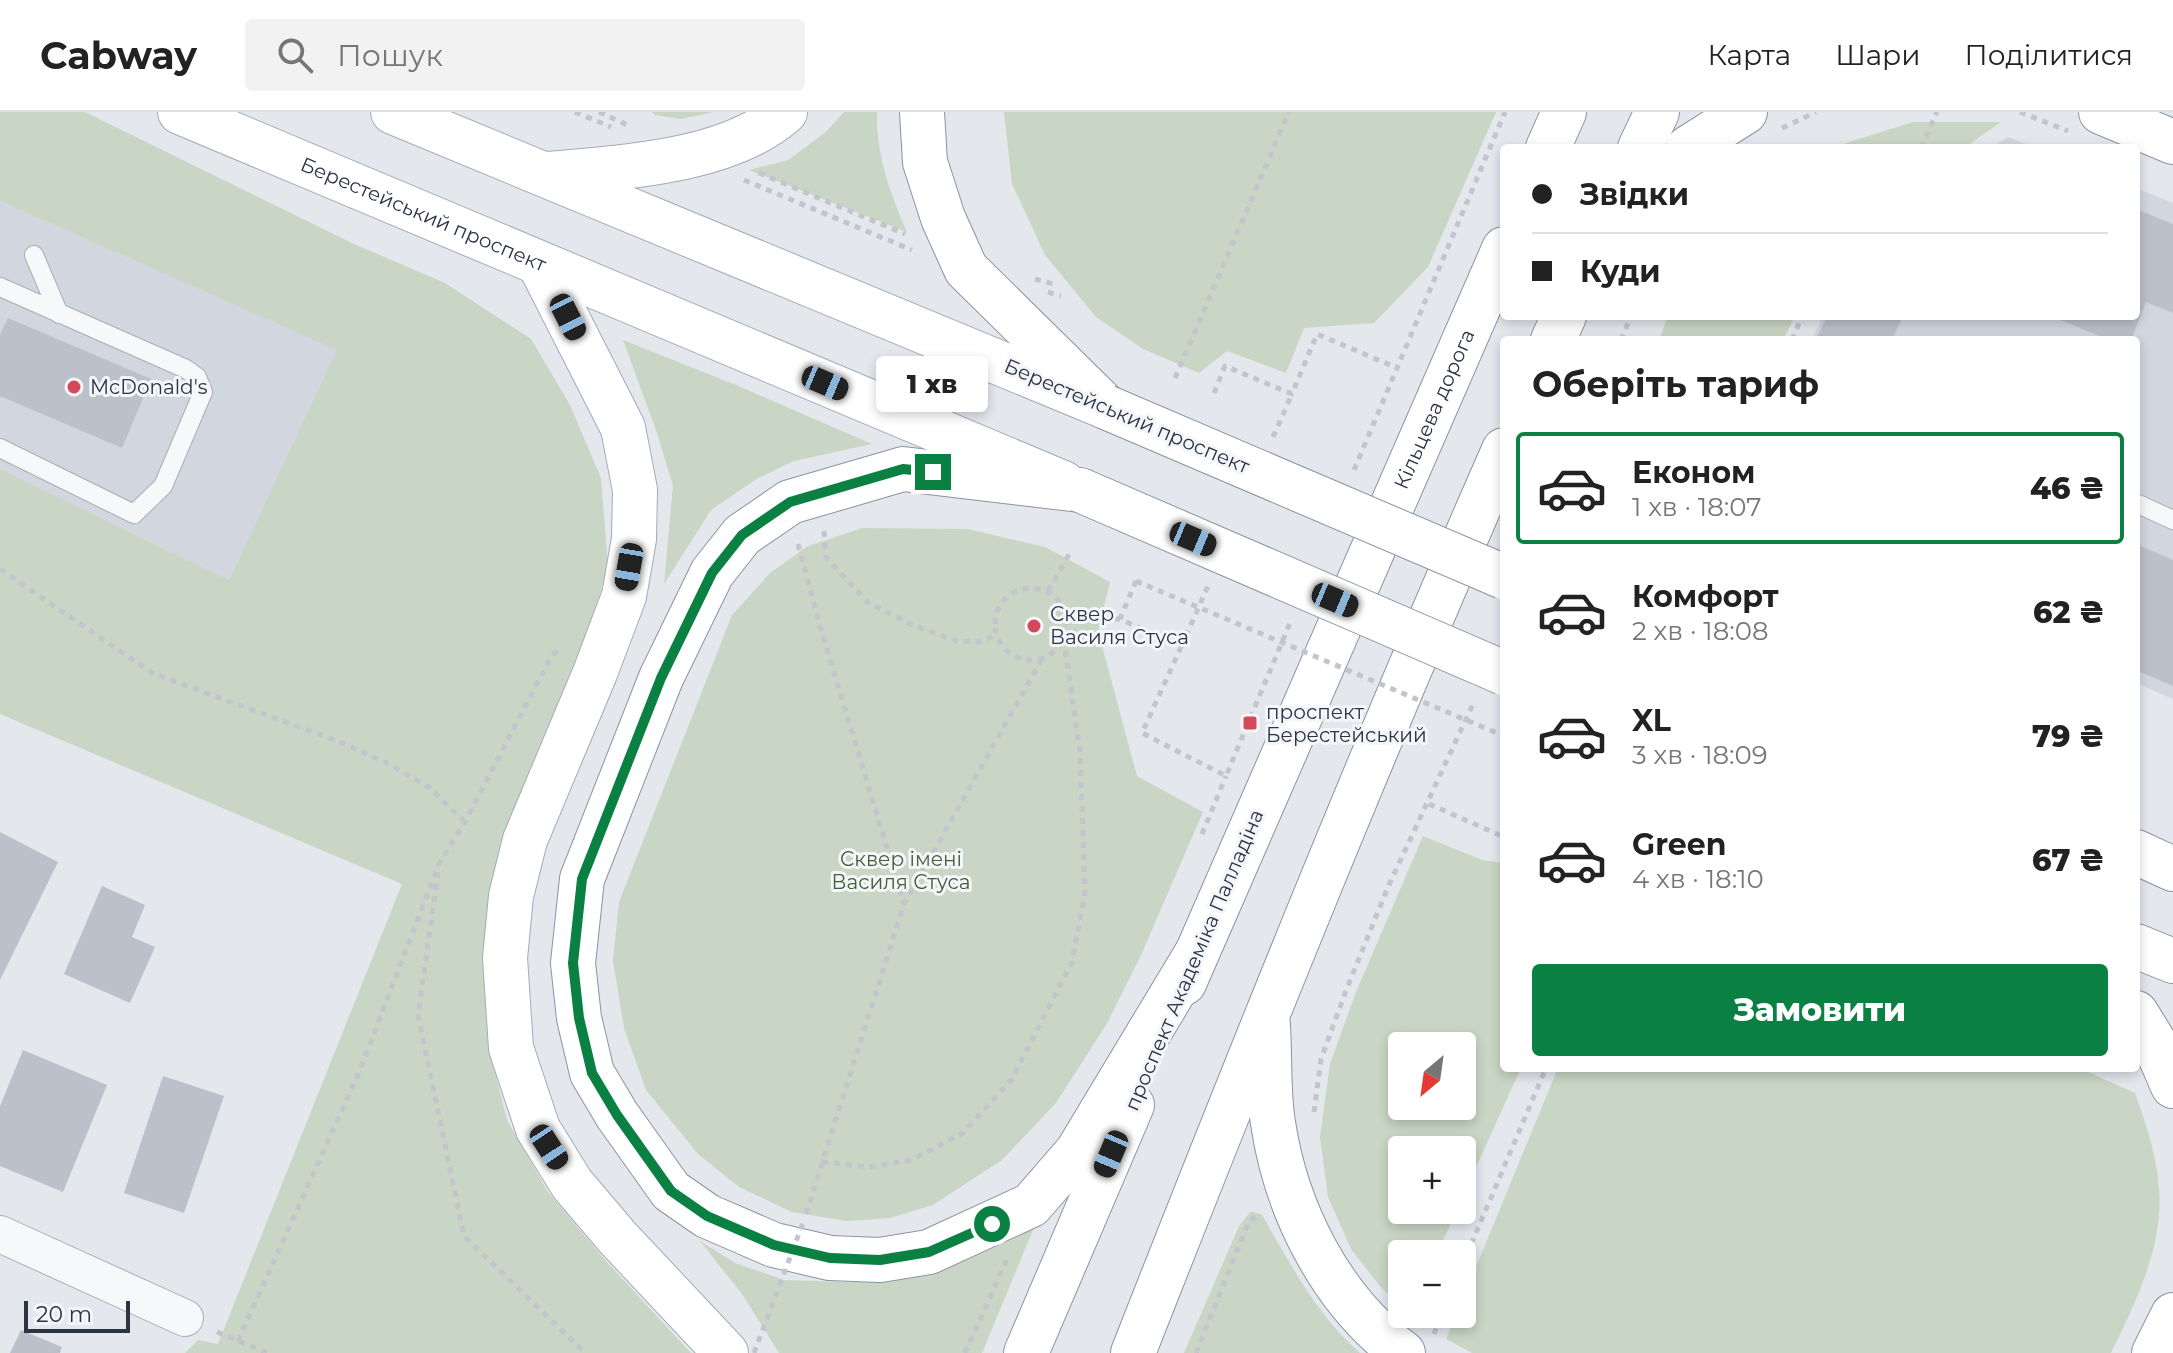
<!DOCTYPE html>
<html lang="uk">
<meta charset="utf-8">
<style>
body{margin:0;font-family:Montserrat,sans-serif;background:#f2f2f2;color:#222;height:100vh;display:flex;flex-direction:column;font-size:30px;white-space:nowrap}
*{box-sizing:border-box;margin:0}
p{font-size:26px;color:#767676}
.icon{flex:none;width:44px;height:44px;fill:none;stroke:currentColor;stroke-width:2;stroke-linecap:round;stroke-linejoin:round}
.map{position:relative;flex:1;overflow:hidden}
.panel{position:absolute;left:1500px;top:224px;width:640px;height:736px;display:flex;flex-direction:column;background:#fff;border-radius:8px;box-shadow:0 4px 12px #0003}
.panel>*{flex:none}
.banner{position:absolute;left:1500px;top:32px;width:640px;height:176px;border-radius:8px;box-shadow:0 4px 12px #0003;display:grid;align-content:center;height:176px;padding:0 32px;background:#fff}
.needle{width:52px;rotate:209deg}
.fabs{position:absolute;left:1388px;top:920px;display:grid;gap:16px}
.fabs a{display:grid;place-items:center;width:88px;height:88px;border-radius:8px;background:#fff;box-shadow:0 4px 12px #0003;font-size:40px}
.scale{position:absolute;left:24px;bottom:20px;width:106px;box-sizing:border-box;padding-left:8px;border:4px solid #2b3445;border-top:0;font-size:22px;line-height:28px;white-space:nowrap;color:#2b3445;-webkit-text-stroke:6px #f4f6f9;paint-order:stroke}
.end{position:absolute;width:36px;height:36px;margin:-18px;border:10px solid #0b8043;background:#fff;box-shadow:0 0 0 4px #fff}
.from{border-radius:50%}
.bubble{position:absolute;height:56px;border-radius:8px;background:#fff;box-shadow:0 4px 12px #0003;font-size:26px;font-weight:800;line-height:56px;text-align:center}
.car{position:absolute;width:24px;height:48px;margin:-24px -12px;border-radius:10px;box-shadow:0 0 6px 2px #0007;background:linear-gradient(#222 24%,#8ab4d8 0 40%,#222 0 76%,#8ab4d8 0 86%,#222 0)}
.banner b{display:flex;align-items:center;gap:28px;height:76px;font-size:30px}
.banner b+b{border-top:2px solid #e0e0e0}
.banner i{width:20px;height:20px;background:#222}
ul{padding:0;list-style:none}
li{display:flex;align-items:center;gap:24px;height:112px;margin:0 16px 12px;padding:0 16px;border:4px solid transparent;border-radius:8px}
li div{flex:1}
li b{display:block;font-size:30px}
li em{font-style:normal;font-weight:800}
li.active{border-color:#0b8043}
li>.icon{width:72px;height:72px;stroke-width:1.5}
h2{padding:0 32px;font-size:36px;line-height:96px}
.cta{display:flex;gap:16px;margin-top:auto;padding:16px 32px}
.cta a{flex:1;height:92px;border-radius:8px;background:#0b8043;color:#fff;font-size:32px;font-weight:800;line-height:92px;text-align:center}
header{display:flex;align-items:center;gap:48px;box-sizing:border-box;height:112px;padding:0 40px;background:#fff;border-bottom:2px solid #e0e0e0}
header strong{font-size:38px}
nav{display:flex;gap:44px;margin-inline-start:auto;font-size:28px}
.search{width:560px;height:72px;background:#f2f2f2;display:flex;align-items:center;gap:20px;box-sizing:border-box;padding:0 28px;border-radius:8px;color:#767676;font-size:30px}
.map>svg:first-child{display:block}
.built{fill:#d2d6de}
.green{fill:#c9d6c5;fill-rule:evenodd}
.building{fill:#bbc0ca}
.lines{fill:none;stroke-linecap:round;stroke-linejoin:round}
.service-casing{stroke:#a9aeb7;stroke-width:20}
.minor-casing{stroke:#a9aeb7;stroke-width:38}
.primary-casing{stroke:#a3abb8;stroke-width:46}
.trunk-casing{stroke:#8b94a3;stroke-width:46}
.path{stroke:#c2c5cb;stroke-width:5;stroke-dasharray:6 6;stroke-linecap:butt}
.service{stroke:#f7f8fa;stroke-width:18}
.minor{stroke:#f7f8fa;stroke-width:36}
.primary{stroke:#fff;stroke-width:44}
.trunk{stroke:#fff;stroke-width:44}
.trunk-bridge-casing{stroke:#8b94a3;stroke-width:46;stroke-linecap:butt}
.path-bridge{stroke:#c2c5cb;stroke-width:5;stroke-dasharray:6 6;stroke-linecap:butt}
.trunk-bridge{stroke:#fff;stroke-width:44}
.route{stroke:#0b8043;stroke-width:10}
.poi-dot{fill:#d1495b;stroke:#f4f6f9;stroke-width:3}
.labels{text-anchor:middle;stroke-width:6;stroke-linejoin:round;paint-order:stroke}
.street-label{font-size:20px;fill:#2b3445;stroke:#f4f6f9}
.poi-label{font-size:20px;fill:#2b3445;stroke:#f4f6f9;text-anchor:start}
.park-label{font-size:20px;fill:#3f6138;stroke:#f4f6f9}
</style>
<header>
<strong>Cabway</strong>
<div class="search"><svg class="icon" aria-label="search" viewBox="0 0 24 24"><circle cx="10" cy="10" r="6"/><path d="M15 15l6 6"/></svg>Пошук</div>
<nav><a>Карта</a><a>Шари</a><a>Поділитися</a></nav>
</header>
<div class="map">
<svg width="2173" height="1241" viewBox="0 0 2173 1241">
<rect width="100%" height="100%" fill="#e4e7ec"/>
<path class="built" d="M2008 25 2036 36H1990Z
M2136 76 2173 91V587L2136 571V228H1812L1823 204H2136Z
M0 89 338 238 229 468 0 357Z"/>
<path class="green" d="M0 0H85L354 132 445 171 531 227 570 293 601 366 608 455 592 508 502 726 489 779 484 860 491 944 507 1008 548 1080 604 1147 691 1241H185L198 1228 218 1232 402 772 0 602V357L229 468 337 238 0 89Z
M652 0H714L681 7 655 3Z
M844 0H877C876 43 890 81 907 120L749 58 788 48 826 20Z
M1004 0H1496L1428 155 1374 211 1304 216 1286 261 1227 239 1199 261 1143 237 1096 205 1045 143 1012 72Z
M1913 10H2001L1964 36H1830Z
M1668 204H1695L1704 207 1706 204H1795L1783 228H1659Z
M623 228 736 273 872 332 794 349 755 368 711 398 664 472 673 374 657 321Z
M862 416 968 417 1045 435 1110 470 1098 519 1137 664 1203 700 1141 843 1106 913 1056 991 1002 1048 933 1093 890 1106 847 1109 792 1100 739 1075 698 1042 646 978 624 916 613 849 619 790 732 503 770 461 808 434Z
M1423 724 1482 748 1504 751V956H1521L1462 1086V1038H1402V1098H1457L1437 1142H1402V1196L1379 1173 1351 1137 1328 1085 1320 1025 1330 952 1356 880ZM1402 934H1462V994H1402Z
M1558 956H2079L2135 981C2146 1012 2157 1044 2159 1077 2164 1133 2135 1192 2111 1241H1472L1446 1227 1457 1202H1462V1189Z
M1043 1094 982 1241H779L742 1182 700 1129 735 1151 784 1168 851 1170 907 1166Z
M1251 1099 1262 1103C1291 1153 1316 1202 1360 1241H1184L1239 1114Z"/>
<path class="building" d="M2136 97 2173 112V201L2146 190 2131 228H2109L2051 204H2136Z
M1827 204H1903L1892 228H1816Z
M8 206 151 267 122 336 0 284V223Z
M2136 432 2173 448V574L2136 558Z
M0 720 58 750 0 868Z
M102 774 145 793 132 825 155 835 130 891 64 862Z
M23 938 107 973 63 1080 0 1054V994Z
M163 964 224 984 184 1101 124 1081Z
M21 1218 62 1235 60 1241H10Z"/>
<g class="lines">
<defs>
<path id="service" d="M34 143 59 202
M0 175 186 257 197 265 203 280 163 374 134 402 0 336
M2136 391 2173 408"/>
<path id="minor" d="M0 1122 185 1206"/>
<g id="primary">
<path id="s1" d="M180 0 1063 371"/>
<path d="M393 0 1106 295"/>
<path d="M548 62C621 55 727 51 785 0"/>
<path d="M540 153 623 316 635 378 634 427 624 484 595 561 525 728 511 784 505 846 511 936 538 1017 572 1072 617 1125 726 1241"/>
</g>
<g id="trunk">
<path d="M922 0 925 50 943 106 966 157 1106 295"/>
<path d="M2101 0 2173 30"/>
<path d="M1548 36 1564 0"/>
<path d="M1640 36 1657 0"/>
<path d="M1688 36 1745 0"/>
<path d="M1553 228 1564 204"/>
<path d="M1080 378 903 357 790 390 742 423 712 461 661 566 582 767 573 851 579 906 592 961 617 1003 671 1079 707 1104 774 1133 830 1146 880 1148 929 1140 1031 1093 1077 1040 1195 844"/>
<path d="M2136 740 2173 757"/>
<path d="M2136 834 2173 849"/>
<path id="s2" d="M1184 871 1504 137"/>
<path d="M2136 901 2154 930 2173 974"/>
<path d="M1268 913C1270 945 1268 980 1273 1011 1286 1098 1331 1188 1403 1241"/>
<path d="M1026 1241 1132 993"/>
<path d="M1133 1241C1252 938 1373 636 1504 338"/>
<path d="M2154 1241 2173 1203"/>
</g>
</defs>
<use href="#service" class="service-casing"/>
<use href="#minor" class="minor-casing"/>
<use href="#primary" class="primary-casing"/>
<use href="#trunk" class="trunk-casing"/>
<path class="path" d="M575 0 611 15
M599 0 627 13
M2020 0 2068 19
M1782 16 1816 0
M1921 36 1937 0
M759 61 905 122
M744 68 912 138
M1035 167 1053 172
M1048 180 1061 184
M1621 228 1631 204
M1792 228 1802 204
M1175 266 1289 0
M1214 281 1225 254 1292 282 1317 222 1397 256
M1273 325 1292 282
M1354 358 1505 0
M824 419 826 445 867 490 912 513 957 529 979 530 996 523
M798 432 822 521 904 792
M0 457 152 561 340 630 389 652 430 676 465 710
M1136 469 1120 507 1181 535 1142 621 1226 664 1290 511
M995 512a36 36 0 1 1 72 0a36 36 0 1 1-72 0Z
M1048 479 1071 439
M1067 507H1120
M1181 535 1208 474
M1429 692 1504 725
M1202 722 1226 664
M438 760 418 903 464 1124 585 1241
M1314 1000 1321 947 1347 876 1388 775 1474 590
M822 1050 869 1055 911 1048 963 1021 1012 967 1072 850 1085 781 1080 639 1064 529
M806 1102 904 792 1042 547
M1462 1154 1546 956
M217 1220 267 1241
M1434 1222 1442 1202
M238 1229 360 958 439 752 465 710 551 545 560 535
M965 1241 1007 1147
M1196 1241 1249 1109 1259 1103"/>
<use href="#service" class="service"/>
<use href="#minor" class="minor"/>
<use href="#primary" class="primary"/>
<use href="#trunk" class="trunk"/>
<defs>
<path id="trunk-bridge" d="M1106 295 1504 465
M1080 378 1504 561"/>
</defs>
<use href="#trunk-bridge" class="trunk-bridge-casing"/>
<path class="path-bridge" d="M1136 469 1504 624
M754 1241 803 1111"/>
<use href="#trunk-bridge" class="trunk-bridge"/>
</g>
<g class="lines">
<path class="route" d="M933 360 903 357 790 390 742 423 712 461 661 566 582 767 573 851 579 906 592 961 617 1003 671 1079 707 1104 774 1133 830 1146 880 1148 929 1140 992 1112"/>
</g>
<g class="poi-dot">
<circle cx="74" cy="275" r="8"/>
<circle cx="1034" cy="514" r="8"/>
<rect x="1242" y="603" width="16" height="16" rx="4"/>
</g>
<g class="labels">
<g class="street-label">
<text dy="7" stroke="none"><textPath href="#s1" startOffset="264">Берестейський проспект</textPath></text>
<text dy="7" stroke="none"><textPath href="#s2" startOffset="626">Кільцева дорога</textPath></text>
<text transform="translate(1127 304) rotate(23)" y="7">Берестейський проспект</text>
<text transform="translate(1194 848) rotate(-67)" y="7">проспект Академіка Палладіна</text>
</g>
<g class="poi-label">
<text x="90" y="282">McDonald's</text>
<text x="1050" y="509">Сквер<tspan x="1050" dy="23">Василя Стуса</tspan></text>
<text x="1266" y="607">проспект<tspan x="1266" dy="23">Берестейський</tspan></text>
</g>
<g class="park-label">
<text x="901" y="754">Сквер імені<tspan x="901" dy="23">Василя Стуса</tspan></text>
</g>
</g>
</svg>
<div class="fabs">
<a><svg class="needle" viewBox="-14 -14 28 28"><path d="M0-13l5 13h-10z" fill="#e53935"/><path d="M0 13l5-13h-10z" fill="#767676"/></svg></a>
<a>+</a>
<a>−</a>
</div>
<div class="scale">20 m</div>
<i class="end from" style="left:992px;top:1112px"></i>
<i class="end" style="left:933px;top:360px"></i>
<div class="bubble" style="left:876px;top:244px;width:112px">1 хв</div>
<i class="car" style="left:568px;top:205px;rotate:153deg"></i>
<i class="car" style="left:825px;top:271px;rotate:113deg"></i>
<i class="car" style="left:1193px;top:427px;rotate:113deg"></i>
<i class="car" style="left:629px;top:455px;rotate:190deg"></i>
<i class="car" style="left:1335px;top:488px;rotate:113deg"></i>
<i class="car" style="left:549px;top:1035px;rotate:147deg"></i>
<i class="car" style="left:1111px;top:1042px;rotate:203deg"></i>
<div class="banner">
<b><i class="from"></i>Звідки</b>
<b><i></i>Куди</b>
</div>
<section class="panel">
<h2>Оберіть тариф</h2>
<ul>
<li class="active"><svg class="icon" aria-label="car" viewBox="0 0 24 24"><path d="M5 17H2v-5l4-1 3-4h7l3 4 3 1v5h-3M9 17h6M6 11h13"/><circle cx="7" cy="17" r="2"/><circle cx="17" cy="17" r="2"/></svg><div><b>Економ</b><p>1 хв · 18:07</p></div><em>46 ₴</em></li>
<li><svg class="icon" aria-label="car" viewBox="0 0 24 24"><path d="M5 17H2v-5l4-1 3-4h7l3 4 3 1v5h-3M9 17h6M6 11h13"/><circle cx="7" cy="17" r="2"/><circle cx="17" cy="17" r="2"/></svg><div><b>Комфорт</b><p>2 хв · 18:08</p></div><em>62 ₴</em></li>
<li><svg class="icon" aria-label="car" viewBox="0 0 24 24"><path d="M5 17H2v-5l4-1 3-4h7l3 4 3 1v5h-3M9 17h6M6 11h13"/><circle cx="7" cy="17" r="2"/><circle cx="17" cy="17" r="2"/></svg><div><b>XL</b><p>3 хв · 18:09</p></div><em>79 ₴</em></li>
<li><svg class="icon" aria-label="car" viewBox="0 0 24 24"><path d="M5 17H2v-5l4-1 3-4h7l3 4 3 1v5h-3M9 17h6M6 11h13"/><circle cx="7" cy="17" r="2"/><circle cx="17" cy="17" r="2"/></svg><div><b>Green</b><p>4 хв · 18:10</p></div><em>67 ₴</em></li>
</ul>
<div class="cta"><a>Замовити</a></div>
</section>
</div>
